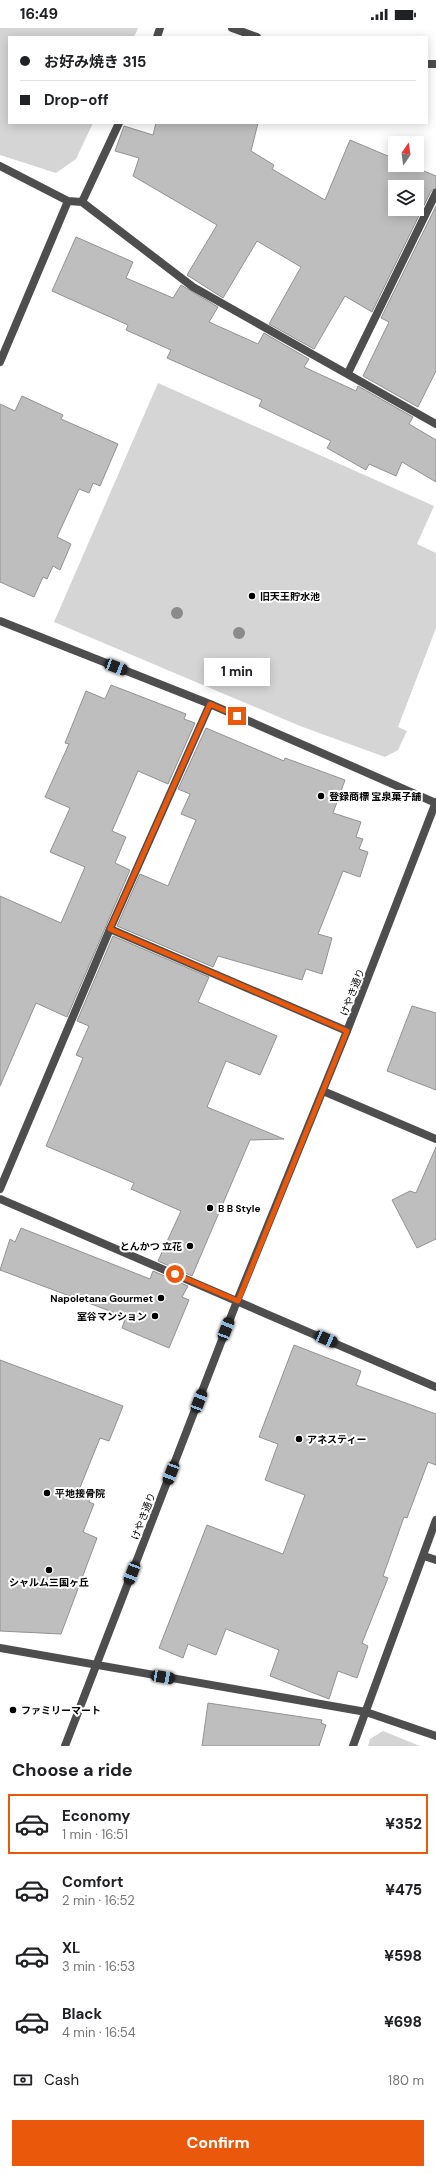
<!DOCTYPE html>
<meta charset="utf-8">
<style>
body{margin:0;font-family:"DM Sans","Noto Sans JP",sans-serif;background:#f2f2f2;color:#202124;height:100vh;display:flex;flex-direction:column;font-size:15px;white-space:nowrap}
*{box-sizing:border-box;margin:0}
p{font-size:13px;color:#757577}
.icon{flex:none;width:22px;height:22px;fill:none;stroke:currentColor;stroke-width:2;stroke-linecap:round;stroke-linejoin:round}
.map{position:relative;height:1718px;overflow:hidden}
.panel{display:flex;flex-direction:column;background:#fff;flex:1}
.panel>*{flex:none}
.banner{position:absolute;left:8px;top:8px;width:420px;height:88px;border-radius:0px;box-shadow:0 2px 10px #0003;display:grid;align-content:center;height:88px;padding:0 12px;background:#fff}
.needle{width:26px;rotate:13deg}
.buttons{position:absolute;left:388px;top:108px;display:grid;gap:8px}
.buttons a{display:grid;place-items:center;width:36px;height:36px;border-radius:0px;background:#fff;box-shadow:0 2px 10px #0003;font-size:20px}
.end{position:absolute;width:18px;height:18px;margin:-9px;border:5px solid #ea580c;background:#fff;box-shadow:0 0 0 2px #fff}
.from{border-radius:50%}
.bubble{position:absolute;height:28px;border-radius:0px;background:#fff;box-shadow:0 2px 10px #0003;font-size:13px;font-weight:800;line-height:28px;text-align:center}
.car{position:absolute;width:12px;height:24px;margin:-12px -6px;border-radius:5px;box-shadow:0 0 3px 1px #0007;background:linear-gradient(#222 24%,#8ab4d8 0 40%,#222 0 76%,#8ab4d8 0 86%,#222 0)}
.banner b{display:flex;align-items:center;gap:14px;height:38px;font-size:15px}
.banner b+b{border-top:1px solid #e0e0e0}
.banner i{width:10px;height:10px;background:#202124}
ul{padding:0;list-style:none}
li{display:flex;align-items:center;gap:12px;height:60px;margin:0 8px 6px;padding:0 4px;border:2px solid transparent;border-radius:0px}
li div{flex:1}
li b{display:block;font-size:15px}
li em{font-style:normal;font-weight:800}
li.selected{border-color:#ea580c}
li>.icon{width:36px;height:36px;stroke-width:1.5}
h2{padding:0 12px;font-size:18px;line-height:48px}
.pay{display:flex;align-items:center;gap:10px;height:44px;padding:0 12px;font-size:15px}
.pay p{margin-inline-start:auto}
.action{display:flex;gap:8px;margin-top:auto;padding:8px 12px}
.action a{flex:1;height:46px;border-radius:0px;background:#ea580c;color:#fff;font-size:16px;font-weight:800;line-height:46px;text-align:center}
.status{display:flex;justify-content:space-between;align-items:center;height:28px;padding:0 20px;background:#fff;direction:ltr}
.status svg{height:11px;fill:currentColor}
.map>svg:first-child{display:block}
.green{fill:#d5d5d5}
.building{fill:#bebebe;stroke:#929292;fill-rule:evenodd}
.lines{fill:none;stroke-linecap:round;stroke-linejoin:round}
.service{stroke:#4e4e4e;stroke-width:8}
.minor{stroke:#4e4e4e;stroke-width:8}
.tertiary{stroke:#4e4e4e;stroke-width:8}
.tree{fill:#8b8b8b}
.route{stroke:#ea580c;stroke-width:5}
.poi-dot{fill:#000;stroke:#fff;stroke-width:1.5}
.labels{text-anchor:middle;stroke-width:4;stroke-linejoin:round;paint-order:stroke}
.poi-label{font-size:10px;font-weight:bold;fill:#000;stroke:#fff;text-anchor:start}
.street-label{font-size:10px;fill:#000;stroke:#fff}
</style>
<div class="status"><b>16:49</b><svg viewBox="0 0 49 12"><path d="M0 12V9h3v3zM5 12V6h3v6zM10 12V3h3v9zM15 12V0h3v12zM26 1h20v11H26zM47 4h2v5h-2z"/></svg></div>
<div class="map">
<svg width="436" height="1718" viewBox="0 0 436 1718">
<rect width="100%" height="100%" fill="#fff"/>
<path class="green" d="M0 0H138L134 9H9V95H93L76 131 56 145 0 127Z
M158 355 434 478 417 516 436 525V600L398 699 407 703 398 722 385 729 300 698 54 594Z
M383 1703 420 1718H368L370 1711Z"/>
<path class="building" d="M156 95H258L251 123 274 137 272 141 325 172 350 112 395 131V137H409L436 148V160L431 163 372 284 345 268 314 321 269 296 301 239 257 213 223 270 187 247 217 197 133 148 139 130 115 123 124 98 153 107ZM395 159H417V181H395Z
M436 178V343L418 379 363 348 389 294 381 290Z
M76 209 133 234 126 250 173 270 181 257 218 279 209 294 258 316 264 305 309 331 304 339 356 363 358 358 413 389 409 396 436 412V454L402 434 396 448 369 436 366 442 327 420 331 413 259 378 262 372 167 330 171 322 126 302 128 297 52 263Z
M22 368 63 387 61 391 118 416 100 458 93 455 89 465 79 461 57 509 71 516 60 542 53 538 47 551 43 549 34 569 0 554V376L15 383Z
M111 657 186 686 184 691 195 695 168 756 138 743 112 803 126 809 115 835 130 842 67 989 36 975 0 1058V868L61 895 85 839 50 824 70 780 45 769 69 716 65 715 86 663 105 671Z
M206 700 284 733 285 730 345 752 333 785 361 794 356 809 363 811 359 821 368 824 360 849 343 843 318 906 332 910 322 946 306 941 302 952 218 928 213 939 117 898 140 846 168 858 196 792 181 786 190 766 178 761Z
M113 908 209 949 198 974 277 1008 260 1047 226 1033 207 1079 284 1111 250 1112 192 1248 158 1233 181 1183 131 1161 134 1155 46 1118 83 1030 76 1027 89 998 77 993Z
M412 978 436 985V1062L387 1043Z
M436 1119V1211L417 1220 392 1172 410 1163 416 1165Z
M21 1200 150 1251 153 1243 188 1258 182 1269 189 1272 169 1320 122 1300 126 1289 0 1242 10 1211 15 1214Z
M294 1317 361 1343 356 1357 436 1386V1437L428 1434 407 1490 404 1489 383 1548 388 1550 362 1615 368 1618 357 1650 338 1643 329 1671 270 1648 279 1622 226 1601 216 1627 188 1616 183 1630 159 1620 207 1497 283 1526 305 1467 265 1452 278 1416 259 1409Z
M0 1332 123 1378 109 1413 100 1410 79 1462 92 1467 89 1474 94 1476 83 1504 97 1510 61 1606 0 1603Z
M208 1675 322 1692 321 1695 326 1697 319 1718H202Z"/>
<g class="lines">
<path class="service" d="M110 901 347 1003"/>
<path class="minor" d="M232 0 257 9
M157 9 160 0
M427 36H436
M0 138 68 173 82 174 119 95
M82 174 193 259 436 396
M0 334 68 173
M348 345 436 165
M0 593 210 676 436 775
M323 1063 436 1111
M0 1161 110 901 210 676
M0 1171 436 1359
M424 1528 436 1532
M0 1620 366 1684 436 1708
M353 1718 436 1492"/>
<path class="tertiary" d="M65 1718 237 1273 347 1003 436 774"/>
</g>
<g class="tree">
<circle cx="177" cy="585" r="6"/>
<circle cx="239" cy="605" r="6"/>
</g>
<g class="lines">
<path class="route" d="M175 1246 238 1273 347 1003 110 901 210 676 237 688"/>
</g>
<g class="poi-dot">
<circle cx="252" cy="568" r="4"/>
<circle cx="321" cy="768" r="4"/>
<circle cx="210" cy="1180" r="4"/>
<circle cx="190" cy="1218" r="4"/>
<circle cx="161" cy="1270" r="4"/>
<circle cx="155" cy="1288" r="4"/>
<circle cx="299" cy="1411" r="4"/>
<circle cx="47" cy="1465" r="4"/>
<circle cx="49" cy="1542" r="4"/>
<circle cx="13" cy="1682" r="4"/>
</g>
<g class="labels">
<g class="poi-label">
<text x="260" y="572">旧天王貯水池</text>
<text x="329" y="772">登録商標 宝泉菓子舗</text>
<text x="218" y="1184">B B Style</text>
<text x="182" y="1222" text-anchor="end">とんかつ 立花</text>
<text x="153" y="1274" text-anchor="end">Napoletana Gourmet</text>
<text x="147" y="1292" text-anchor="end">室谷マンション</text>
<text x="307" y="1415">アネスティー</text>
<text x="55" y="1469">平地接骨院</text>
<text x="49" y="1558" text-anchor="middle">シャルム三国ヶ丘</text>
<text x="21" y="1686">ファミリーマート</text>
</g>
<g class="street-label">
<text transform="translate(352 964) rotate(-69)" y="4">けやき通り</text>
<text transform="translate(143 1488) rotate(-69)" y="4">けやき通り</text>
</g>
</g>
</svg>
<div class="buttons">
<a><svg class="needle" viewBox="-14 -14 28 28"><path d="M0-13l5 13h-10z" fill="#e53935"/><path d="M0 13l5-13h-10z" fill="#757577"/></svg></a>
<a><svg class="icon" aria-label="layers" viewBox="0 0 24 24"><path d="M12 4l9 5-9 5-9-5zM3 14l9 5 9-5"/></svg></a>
</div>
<i class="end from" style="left:175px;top:1246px"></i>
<i class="end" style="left:237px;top:688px"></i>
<div class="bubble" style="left:204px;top:630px;width:66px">1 min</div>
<i class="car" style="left:116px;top:639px;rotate:111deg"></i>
<i class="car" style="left:226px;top:1301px;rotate:21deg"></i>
<i class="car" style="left:326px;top:1311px;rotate:114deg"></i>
<i class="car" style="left:199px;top:1373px;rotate:21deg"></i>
<i class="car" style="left:171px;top:1445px;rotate:201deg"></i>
<i class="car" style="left:132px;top:1545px;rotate:201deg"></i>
<i class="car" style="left:163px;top:1649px;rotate:100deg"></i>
<div class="banner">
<b><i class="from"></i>お好み焼き 315</b>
<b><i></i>Drop-off</b>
</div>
</div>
<section class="panel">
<h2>Choose a ride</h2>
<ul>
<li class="selected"><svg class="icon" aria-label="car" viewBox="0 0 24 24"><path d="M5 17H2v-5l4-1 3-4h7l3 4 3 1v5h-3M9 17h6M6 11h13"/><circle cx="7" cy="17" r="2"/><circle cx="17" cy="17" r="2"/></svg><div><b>Economy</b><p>1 min · 16:51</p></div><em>¥352</em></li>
<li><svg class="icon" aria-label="car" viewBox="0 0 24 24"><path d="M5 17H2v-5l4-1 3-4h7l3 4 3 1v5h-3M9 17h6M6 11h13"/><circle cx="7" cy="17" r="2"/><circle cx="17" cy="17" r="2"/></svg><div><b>Comfort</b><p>2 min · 16:52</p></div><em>¥475</em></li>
<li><svg class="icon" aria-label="car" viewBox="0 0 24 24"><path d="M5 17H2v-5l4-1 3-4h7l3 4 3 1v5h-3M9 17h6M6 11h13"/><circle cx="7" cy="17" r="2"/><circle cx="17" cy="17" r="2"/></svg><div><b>XL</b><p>3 min · 16:53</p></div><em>¥598</em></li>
<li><svg class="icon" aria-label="car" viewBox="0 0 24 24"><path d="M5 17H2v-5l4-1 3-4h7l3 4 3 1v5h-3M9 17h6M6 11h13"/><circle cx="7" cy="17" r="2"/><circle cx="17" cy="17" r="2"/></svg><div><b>Black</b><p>4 min · 16:54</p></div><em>¥698</em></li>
</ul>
<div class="pay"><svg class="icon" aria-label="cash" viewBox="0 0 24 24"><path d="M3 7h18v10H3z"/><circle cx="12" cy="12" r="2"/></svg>Cash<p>180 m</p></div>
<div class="action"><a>Confirm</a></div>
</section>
